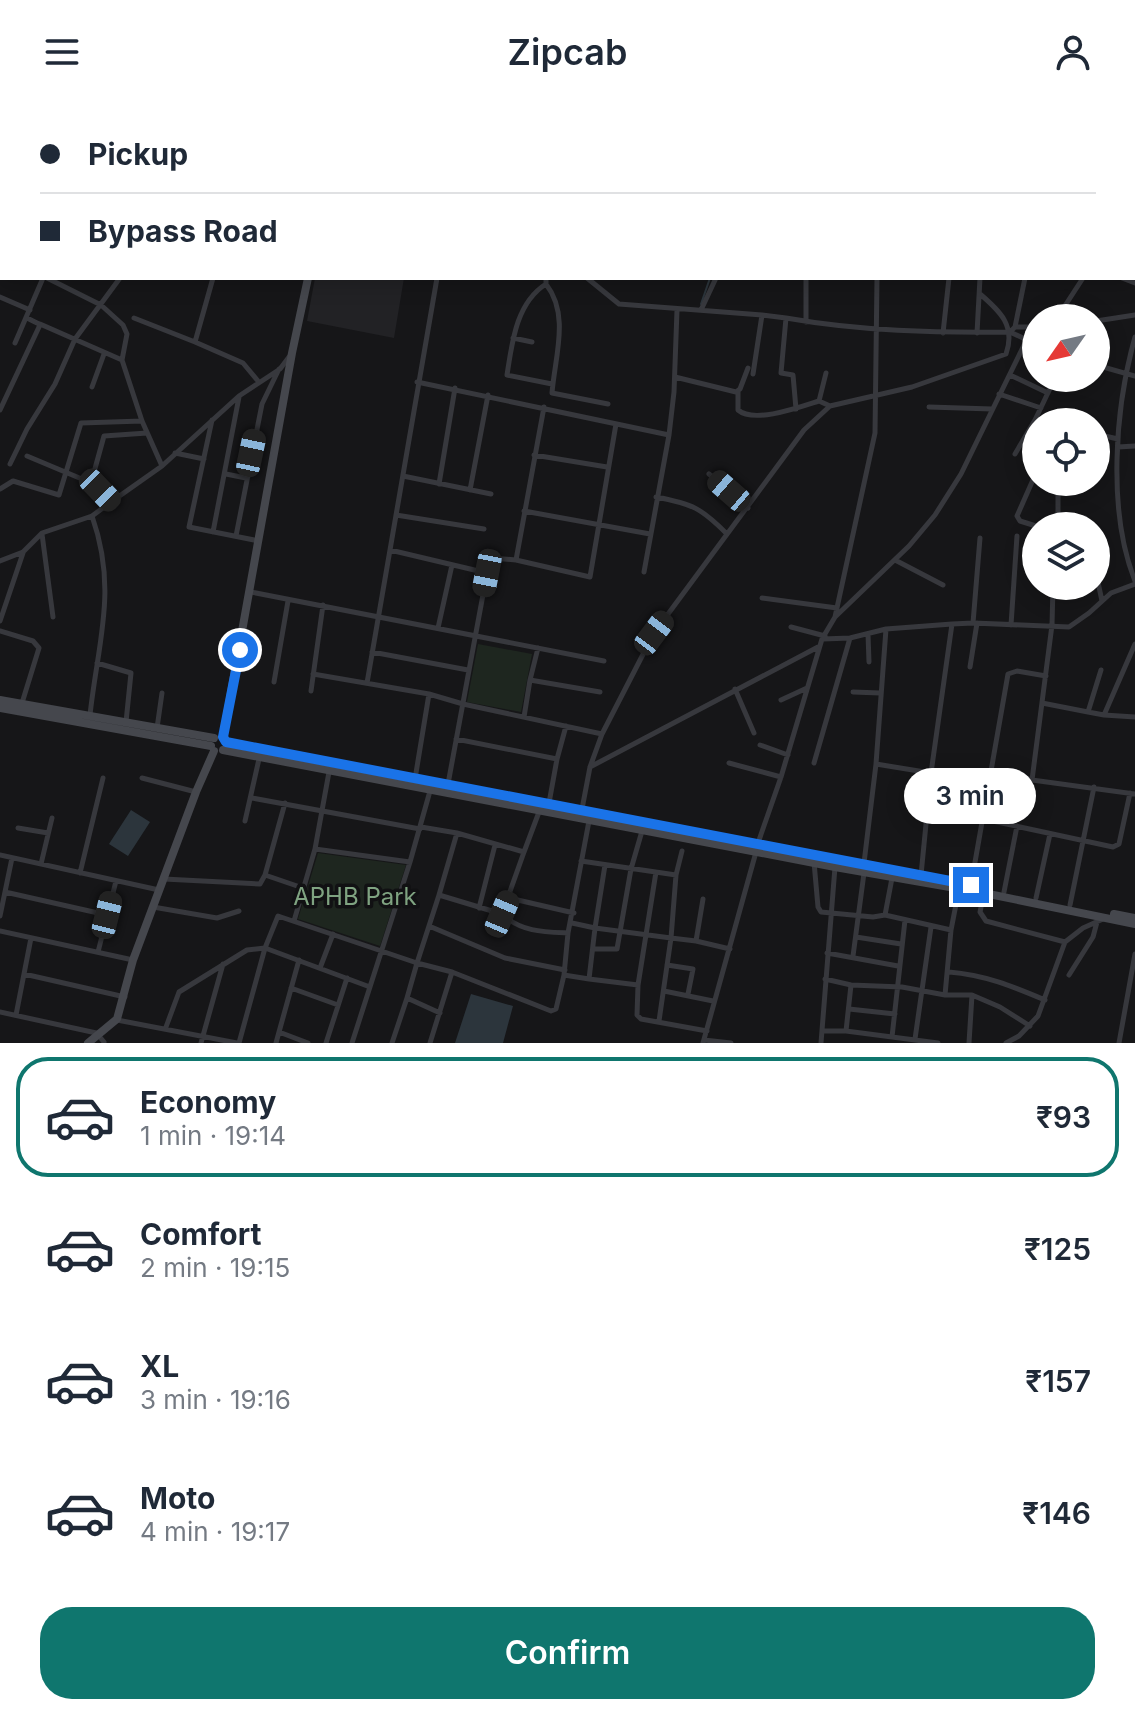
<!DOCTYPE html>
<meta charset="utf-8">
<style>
body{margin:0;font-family:Inter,sans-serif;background:#f6f6f7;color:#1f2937;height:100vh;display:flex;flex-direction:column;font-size:30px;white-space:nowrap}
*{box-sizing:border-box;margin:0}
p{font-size:26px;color:#747a83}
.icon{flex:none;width:44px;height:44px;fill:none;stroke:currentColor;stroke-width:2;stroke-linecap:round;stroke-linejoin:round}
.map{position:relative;height:939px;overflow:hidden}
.drawer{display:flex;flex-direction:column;background:#fff;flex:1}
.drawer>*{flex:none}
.hud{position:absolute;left:0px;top:0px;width:1136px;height:176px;box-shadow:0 4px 20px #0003;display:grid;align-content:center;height:176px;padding:0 40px;background:#fff}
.needle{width:52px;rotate:236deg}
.buttons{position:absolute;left:1022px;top:200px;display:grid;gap:16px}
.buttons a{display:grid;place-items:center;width:88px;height:88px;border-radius:50%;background:#fff;box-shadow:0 4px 20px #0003;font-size:40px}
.end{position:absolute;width:36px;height:36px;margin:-18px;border:10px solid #1a73e8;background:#fff;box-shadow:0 0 0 4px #fff}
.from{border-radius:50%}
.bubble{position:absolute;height:56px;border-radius:28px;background:#fff;box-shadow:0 4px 20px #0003;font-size:26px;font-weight:600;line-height:56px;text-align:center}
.car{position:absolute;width:24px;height:48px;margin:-24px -12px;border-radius:10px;box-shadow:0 0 6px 2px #0007;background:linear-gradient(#222 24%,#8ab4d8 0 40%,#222 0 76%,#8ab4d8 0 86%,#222 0)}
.hud b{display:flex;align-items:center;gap:28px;height:76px;font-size:30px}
.hud b+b{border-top:2px solid #e0e1e3}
.hud i{width:20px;height:20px;background:#1f2937}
ul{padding:14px 0 0;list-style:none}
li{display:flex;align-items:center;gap:24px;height:120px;margin:0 16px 12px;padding:0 24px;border:4px solid transparent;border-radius:32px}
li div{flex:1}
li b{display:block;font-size:30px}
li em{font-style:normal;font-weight:600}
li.current{border-color:#0f766e}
li>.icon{width:72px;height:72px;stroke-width:1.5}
.cta{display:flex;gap:16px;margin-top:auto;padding:16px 40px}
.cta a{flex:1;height:92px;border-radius:32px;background:#0f766e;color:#fff;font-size:32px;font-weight:600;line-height:92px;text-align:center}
header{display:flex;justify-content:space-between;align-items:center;height:104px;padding:0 40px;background:#fff;font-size:36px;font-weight:600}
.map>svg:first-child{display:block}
.built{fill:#222225}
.green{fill:#1e261f}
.water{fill:#2c353c}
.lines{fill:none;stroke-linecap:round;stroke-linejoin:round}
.stream{stroke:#2c353c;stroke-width:2}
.street{stroke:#37383d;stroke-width:5}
.secondary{stroke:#45474d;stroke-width:8}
.route{stroke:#1a73e8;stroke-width:10}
.labels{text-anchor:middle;stroke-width:7;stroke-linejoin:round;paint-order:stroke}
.park-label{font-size:24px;fill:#7fa381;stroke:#111113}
</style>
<header><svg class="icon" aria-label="menu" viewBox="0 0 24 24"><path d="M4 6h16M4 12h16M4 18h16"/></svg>Zipcab<svg class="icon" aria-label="person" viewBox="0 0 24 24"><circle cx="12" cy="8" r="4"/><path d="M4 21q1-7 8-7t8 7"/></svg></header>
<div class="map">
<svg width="1135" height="939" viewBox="0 0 1135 939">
<rect width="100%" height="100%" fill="#161618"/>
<path class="built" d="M315 174H404L394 234 307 217Z"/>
<path class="green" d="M478 540 532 550 521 608 467 598Z
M318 749 406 761 380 842 298 815Z"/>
<path class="water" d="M131 706 150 718 128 752 109 740Z
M471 890 513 902 503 939H455Z"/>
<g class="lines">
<path class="stream" d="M748 0 758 2
M701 200 710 174"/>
<path class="street" d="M72 0 80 2
M719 0 730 2
M1061 0 1068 2
M103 2V0
M144 2V0
M173 2 174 0
M211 2 212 0
M268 2 269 0
M460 2 461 0
M577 2 578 0
M642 2V0
M783 2V0
M805 2V0
M1009 2 1017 0
M1041 2V0
M1134 17 1135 18
M1134 91 1135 89
M0 105 2 106
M1134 105H1135
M47 174 101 201 123 221 127 230 122 256 142 317 162 362
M546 174V180C516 199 512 239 507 271L552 280
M587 174 619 200 762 211
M1122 174 1135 179
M546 180C570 211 555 252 552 289L608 300
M0 193 30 206
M701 206 716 174
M134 214 195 238 213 174
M786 214C860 227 935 229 1010 228L1015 223H1036
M1057 214 1083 174
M1096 217 1135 211
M806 218V174
M40 220 122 256
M1015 223 1025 174
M1010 228 1036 240
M943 229 949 174
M977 229 980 174
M1135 233C1115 304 1107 407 1135 477
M513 234 532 238
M195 238 243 259 258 277
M15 239 43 174
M1096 261 1135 272
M826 269 819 297 830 302
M753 270 762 211 786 214 781 269 793 271 796 305
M1010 271 1048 289
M675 273 736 288 740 285 748 264
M417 278 669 331
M92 283 104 250
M738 287V306C754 320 800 303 819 297
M999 290 1041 304
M544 303 516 456 590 473 616 320
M929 303 992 305
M0 306 39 223V220L27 214
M212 316 189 423 259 437
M1096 330 1118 335
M1118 343 1135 342
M175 349 204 355
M1015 350 1035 316 1055 274
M534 351 607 363
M27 352 89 378 111 398
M10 360 27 325 55 280 75 235 120 174
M1036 369 1017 412 1020 417 1036 422
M226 370 246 374
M709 370 748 404
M403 372 491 390
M91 379 104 332 147 329
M439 380 455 284
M0 385 13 377 59 391 81 319 142 317
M470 386 488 291
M656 393C693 400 701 404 727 430
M524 407 650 430
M396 411 484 425
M1059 411 1085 414
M1058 422V378
M213 428 239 293
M42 430 53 513
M236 432 262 300 279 265
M980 434 973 519 1069 523 1089 509 1111 489 1135 480
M390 446 487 469 491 454 516 456
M895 456 943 481
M0 457 23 448 42 429 92 412 111 398 162 362 239 292 280 265 289 253
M644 468 669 331 674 288 677 206
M1096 469 1102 497
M1053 482 1052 521 1032 676 1135 690
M251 488 604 557
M762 494 837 504
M835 513 875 329 877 174
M0 517 23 449
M952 520 973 519
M1011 521 1017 432
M791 523 825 532
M438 524 452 461
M886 525 952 520 931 669
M0 527 33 537 39 544 22 599
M868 530 869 558
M823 535 850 534 886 525 876 660 864 759
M538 544 530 576 600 588
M372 548 468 566
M97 559 131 569 126 618
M970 563 977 519
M1101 566 1088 608 1104 611 1135 540
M313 570 429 590
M274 578 288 497
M367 579 437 174
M735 585 754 629
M311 587 323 501
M853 588 880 589
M781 596 807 584
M1042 599 1088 608
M90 611C98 537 118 486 92 412
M1104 611 1135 613
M524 613 530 576
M157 624 162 589
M456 635 557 655 549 699
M760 641 788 651
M557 655 566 622
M729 659 781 673
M814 659 850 534
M876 660 931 669 921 771
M590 663 818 543
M992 667 1032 676
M142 674 196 688
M415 675 429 590 463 600 602 630
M448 680 487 469
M252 694 420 725
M582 705 590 663 602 630 654 529 804 326 830 302 912 283 1006 250C1016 222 1000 207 980 190
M983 715 1113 743 1119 740 1130 689
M245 717 259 655
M421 723 457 729 524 748 502 810 439 791 457 729
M18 724 48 729
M758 739 781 673 822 535 835 513 909 442 935 411 961 370 1026 237 1036 227
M315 745 410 758
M524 748 539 708
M0 751 159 786
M581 757 676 771 671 834 696 837 703 795
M814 758 818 803 821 808 873 813 885 811 951 826
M41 760 52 714
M605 761 595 824 671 834 659 917
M80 769 103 674
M265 771 303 784
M676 771 682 747
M164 775 260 780 265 771 285 699
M971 781 1008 570 1017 567 1046 572
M959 785 951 826 945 891H972L1000 903 1030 922
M5 788 107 811
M1004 788 1017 722
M984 789 980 808 986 817 1065 838
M509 794 574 809
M1036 794 1050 730
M1070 801 1094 683
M153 803 217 814 239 807
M479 804 495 741
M503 811C522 828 544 828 568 829
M885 811 892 774
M0 812 12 754
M294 817 315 745 329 668
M572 819 595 824 589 875 638 881 637 911 641 915 707 927
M429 822 505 854 565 866
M0 827 133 856
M856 833 901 840
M696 837 730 845
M593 845H617L631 765 642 727
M98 848 116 777
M827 849 898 862
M853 852 864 769
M667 861 693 865 688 890
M320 864 333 830
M452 868 551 907 556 905 564 871 568 829 589 717
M949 868C985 871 1012 882 1045 896
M24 870 125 893
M564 871 589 875
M1069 871 1093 833 1097 818
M825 875 851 881 902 883 945 891
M638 881 656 768
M291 884 338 901
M664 887 713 897
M849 905 895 910
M0 908 101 930
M16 911 31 834
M117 916 237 939
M166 923 179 888 247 846 265 844 278 812 417 859 407 894
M822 927H846L938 939
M846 927 851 881
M279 928 299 856
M99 932 104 938
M892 933 905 816
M915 935 931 823
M704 936 731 939
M201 939 223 860
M239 939 265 844 370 883
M276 939 279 928 308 939
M326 939 347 874
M352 939 410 758 430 687
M392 939 407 894 440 909
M430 939 452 868 417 859 439 791
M703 939 756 748
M821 939 835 763
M969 939 972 891
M1006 939 1019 932 1038 912 1065 838 1083 824 1103 815
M1119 939 1135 850"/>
<path class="secondary" d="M339 2 340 0
M0 160 2 159
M0 596 214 634
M0 604 211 642
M223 633 292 249 308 174
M226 638 976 782
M223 646 835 763 984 789 1135 820
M1114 810 1135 814
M88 939 117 915 133 856 196 688 214 647"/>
</g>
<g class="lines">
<path class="route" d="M240 546 223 633 226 638 971 781"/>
</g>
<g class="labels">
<g class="park-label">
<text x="355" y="801">APHB Park</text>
</g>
</g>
</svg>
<div class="buttons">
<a><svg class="needle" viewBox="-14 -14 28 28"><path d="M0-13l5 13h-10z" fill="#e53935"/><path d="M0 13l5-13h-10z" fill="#747a83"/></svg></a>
<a><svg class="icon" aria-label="locate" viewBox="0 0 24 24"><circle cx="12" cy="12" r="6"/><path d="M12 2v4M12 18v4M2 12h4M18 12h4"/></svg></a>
<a><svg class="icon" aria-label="layers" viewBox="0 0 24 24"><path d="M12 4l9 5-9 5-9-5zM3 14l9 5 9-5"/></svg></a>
</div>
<i class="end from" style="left:240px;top:546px"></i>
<i class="end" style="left:971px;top:781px"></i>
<div class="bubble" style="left:904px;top:664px;width:132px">3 min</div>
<i class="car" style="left:251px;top:349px;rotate:12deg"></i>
<i class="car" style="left:100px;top:386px;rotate:136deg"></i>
<i class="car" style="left:729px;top:387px;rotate:311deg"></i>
<i class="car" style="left:487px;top:469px;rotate:191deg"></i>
<i class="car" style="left:654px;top:529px;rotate:37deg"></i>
<i class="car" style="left:502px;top:810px;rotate:23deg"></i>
<i class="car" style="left:107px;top:811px;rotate:14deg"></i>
<div class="hud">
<b><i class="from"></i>Pickup</b>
<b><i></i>Bypass Road</b>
</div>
</div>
<section class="drawer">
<ul>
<li class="current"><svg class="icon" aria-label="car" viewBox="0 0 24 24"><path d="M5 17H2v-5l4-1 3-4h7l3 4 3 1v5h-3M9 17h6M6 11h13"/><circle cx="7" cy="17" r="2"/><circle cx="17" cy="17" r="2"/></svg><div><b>Economy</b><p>1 min · 19:14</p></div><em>₹93</em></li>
<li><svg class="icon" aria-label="car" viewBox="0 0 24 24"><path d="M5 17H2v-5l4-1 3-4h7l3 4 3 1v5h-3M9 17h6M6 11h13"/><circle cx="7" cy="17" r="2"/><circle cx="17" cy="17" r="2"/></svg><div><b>Comfort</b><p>2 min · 19:15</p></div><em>₹125</em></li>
<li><svg class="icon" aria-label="car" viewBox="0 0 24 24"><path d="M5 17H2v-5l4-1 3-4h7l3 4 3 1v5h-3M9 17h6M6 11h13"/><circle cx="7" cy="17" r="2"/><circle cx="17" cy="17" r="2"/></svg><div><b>XL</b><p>3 min · 19:16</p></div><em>₹157</em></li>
<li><svg class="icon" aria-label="car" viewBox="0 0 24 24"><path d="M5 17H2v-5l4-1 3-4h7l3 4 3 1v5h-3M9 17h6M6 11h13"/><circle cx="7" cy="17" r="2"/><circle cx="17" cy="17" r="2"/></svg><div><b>Moto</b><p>4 min · 19:17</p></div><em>₹146</em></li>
</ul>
<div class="cta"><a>Confirm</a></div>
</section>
